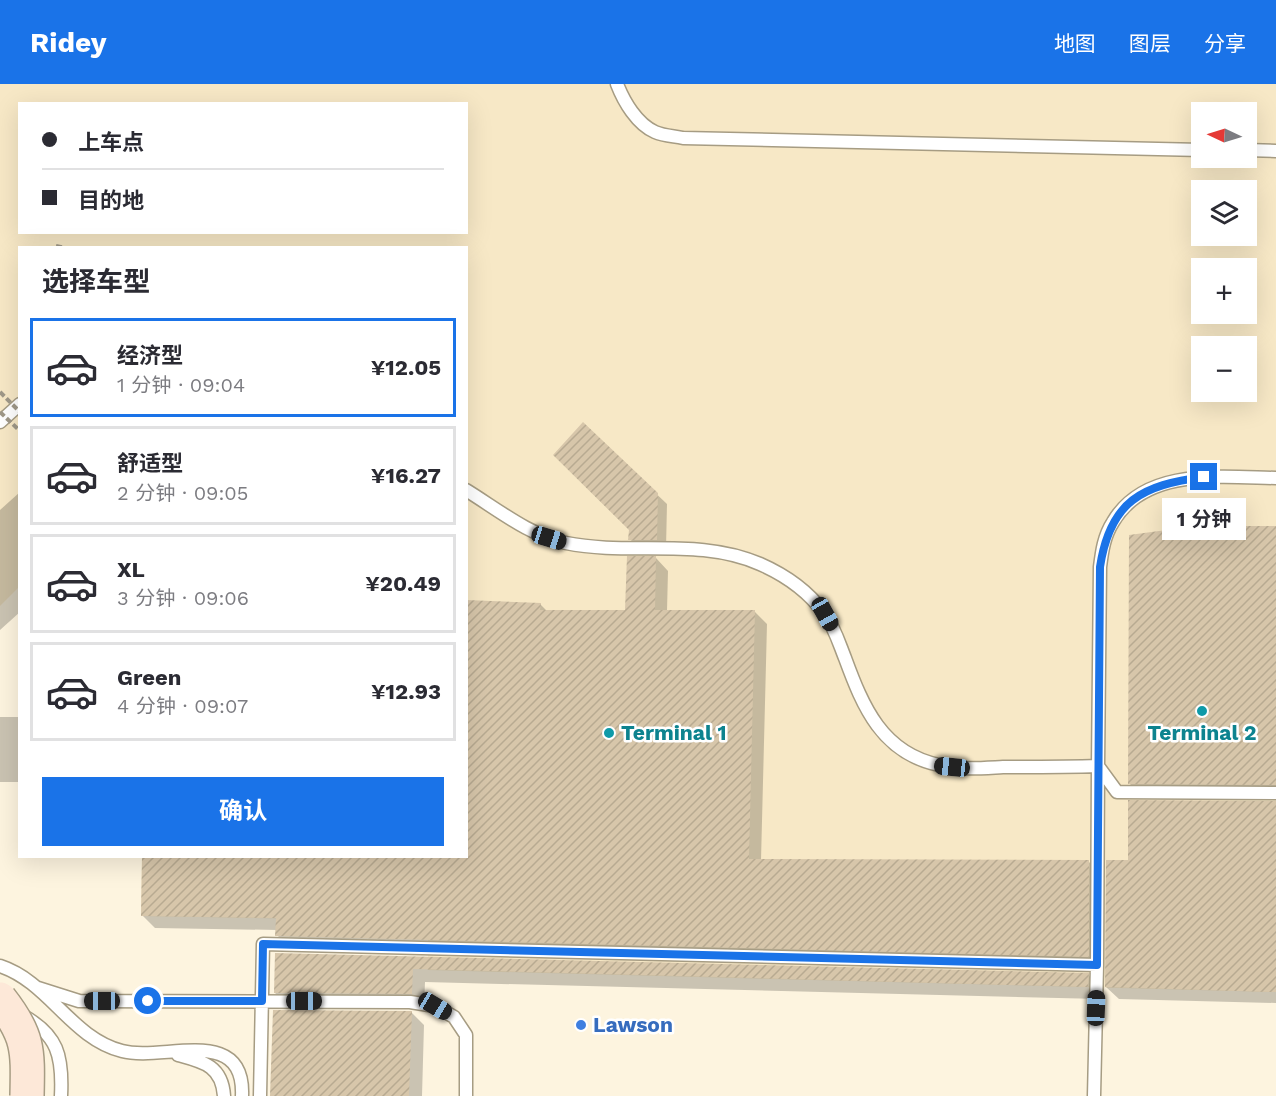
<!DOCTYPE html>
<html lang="zh">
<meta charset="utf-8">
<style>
body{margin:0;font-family:"Work Sans","Noto Sans SC",sans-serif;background:#f7f7f7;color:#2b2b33;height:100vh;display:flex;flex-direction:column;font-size:22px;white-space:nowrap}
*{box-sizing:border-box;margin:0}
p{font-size:20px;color:#7c7c81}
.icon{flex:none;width:33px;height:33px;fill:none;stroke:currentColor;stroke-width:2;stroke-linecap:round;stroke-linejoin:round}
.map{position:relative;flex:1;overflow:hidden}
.side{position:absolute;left:18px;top:162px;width:450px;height:612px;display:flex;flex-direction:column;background:#fff;border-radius:0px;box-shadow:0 6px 24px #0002}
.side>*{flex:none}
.banner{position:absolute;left:18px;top:18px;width:450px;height:132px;border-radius:0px;box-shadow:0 6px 24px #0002;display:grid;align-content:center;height:132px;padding:0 24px;background:#fff}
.needle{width:39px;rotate:274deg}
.buttons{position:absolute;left:1191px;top:18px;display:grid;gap:12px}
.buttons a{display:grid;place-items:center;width:66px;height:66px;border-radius:0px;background:#fff;box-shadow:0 6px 24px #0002;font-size:30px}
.end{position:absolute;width:27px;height:27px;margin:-14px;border:8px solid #1a73e8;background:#fff;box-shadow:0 0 0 3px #fff}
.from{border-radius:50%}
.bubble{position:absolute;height:42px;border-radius:0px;background:#fff;box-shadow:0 6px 24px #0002;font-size:20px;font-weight:700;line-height:42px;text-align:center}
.car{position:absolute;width:18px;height:36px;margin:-18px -9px;border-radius:8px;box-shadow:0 0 4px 2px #0007;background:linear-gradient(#222 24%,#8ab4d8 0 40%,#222 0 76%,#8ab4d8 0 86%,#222 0)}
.banner b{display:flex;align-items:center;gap:21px;height:57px;font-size:22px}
.banner b+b{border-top:2px solid #e1e1e2}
.banner i{width:15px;height:15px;background:#2b2b33}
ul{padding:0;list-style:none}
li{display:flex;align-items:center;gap:18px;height:99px;margin:0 12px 9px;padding:0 12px;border:3px solid #e1e1e2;border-radius:0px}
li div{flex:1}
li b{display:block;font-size:22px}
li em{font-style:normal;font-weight:700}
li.selected{border-color:#1a73e8}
li>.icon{width:54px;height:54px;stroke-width:1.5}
h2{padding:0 24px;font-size:27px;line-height:72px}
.cta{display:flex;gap:12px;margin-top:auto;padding:12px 24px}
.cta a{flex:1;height:69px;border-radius:0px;background:#1a73e8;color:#fff;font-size:24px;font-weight:700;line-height:69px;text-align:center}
header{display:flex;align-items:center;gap:36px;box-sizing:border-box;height:84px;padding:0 30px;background:#1a73e8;color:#fff}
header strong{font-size:28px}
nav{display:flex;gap:33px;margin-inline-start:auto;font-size:21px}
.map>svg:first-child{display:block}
.built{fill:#f7e8c6;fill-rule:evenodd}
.shadow{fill:#0003}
.building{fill:url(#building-hatch)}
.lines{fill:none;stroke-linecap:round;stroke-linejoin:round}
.lane-casing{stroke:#a69c83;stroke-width:15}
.path{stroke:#9f9888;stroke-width:4;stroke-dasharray:6 3;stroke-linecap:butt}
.lane{stroke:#fff;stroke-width:12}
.secondary-bridge-casing{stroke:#a69c83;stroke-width:36;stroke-linecap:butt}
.path-bridge{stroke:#9f9888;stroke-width:4;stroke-dasharray:6 3;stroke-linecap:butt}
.secondary-bridge{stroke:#fde8d8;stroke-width:33}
.route{stroke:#1a73e8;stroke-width:8}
.culture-dot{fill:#0f9aa8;stroke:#fff;stroke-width:2}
.shop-dot{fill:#3f7fe0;stroke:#fff;stroke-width:2}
.labels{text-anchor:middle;stroke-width:5;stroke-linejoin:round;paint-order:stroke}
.culture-label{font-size:21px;font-weight:bold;fill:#0d838f;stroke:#fff;text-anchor:start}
.shop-label{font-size:21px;font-weight:bold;fill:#366cbe;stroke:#fff;text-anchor:start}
</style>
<header>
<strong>Ridey</strong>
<nav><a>地图</a><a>图层</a><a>分享</a></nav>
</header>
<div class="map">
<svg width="1276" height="1012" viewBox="0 0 1276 1012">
<defs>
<pattern id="building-hatch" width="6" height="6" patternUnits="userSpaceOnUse" patternTransform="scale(1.5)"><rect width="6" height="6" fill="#d7c6aa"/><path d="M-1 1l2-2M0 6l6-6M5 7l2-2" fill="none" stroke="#b8aa91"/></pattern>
</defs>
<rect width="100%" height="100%" fill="#fdf4df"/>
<path class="built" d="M0 0H1276V908L428 886V837L141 832 142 773 466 772V164H20L19 503 0 522ZM20 20H466V148H20ZM1202 28H1246V74H1202ZM1202 106H1246V152H1202ZM1202 184H1246V230H1202ZM1202 262H1246V308H1202Z"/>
<path class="shadow" d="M583 340 667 420 666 465H639L630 455V446Z
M20 408V528L0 546V426Z
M1276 444V713L1142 712 1129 699Z
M656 474 668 487 667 527 755 528 767 540 761 777 1089 778 1101 790V885L290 864 277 851V846L155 844 142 831 466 772 540 520 547 527 626 528Z
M0 633H20V698H0Z
M1276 719V919L1119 915 1106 903 1129 778Z
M276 870 1088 891 1101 903 1100 915 425 898 424 922 288 921 275 909Z
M411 928 424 941 422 1012H272Z"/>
<path class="building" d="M583 338 658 409 657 456H628L629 446 553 371Z
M1226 442H1276V701L1128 700 1129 451 1174 445Z
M627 472H656L655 526H755L749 775 1089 776V873L275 852 276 834 141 832 142 772H466V516L541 519 540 526H625Z
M1128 716 1276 717V908L1105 903 1106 776H1128Z
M275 869 1089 889 1088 903 413 885 412 910 274 909Z
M273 926 412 927 409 1012H270Z"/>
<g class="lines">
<defs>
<path id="lane" d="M617 0C624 18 637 40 655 48 664 52 674 52 683 54L1202 66
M1246 66 1276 67
M0 338 20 320
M466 406C497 425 530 452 566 459 630 472 698 453 760 480 785 491 808 507 824 529 834 542 839 559 845 574 863 623 882 669 939 681 960 686 982 684 1003 683 1034 683 1066 683 1098 682L1100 483C1102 467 1104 452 1113 438 1145 383 1223 393 1276 394
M1098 682 1117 708 1276 709
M1097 881 1098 682
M0 882C49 898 71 954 122 967 163 978 245 940 242 1012
M38 904 79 917 410 918 435 922 454 933 466 951V1012
M22 931C58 951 63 972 61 1012
M178 971C204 978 222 982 224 1012
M260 1012 263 860 1097 881 1094 1012"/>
</defs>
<use href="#lane" class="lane-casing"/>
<path class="path" d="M56 162 65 164"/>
<use href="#lane" class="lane"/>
<defs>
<path id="secondary-bridge" d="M0 915C29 952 28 966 27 1012"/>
</defs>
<use href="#secondary-bridge" class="secondary-bridge-casing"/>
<path class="path-bridge" d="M0 308 20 328
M0 328 20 347"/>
<use href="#secondary-bridge" class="secondary-bridge"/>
</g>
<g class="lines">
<path class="route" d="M148 917H262L263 860 1097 881 1100 483C1110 417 1142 401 1204 393"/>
</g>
<g class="culture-dot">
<circle cx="1202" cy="627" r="6"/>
<circle cx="609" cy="649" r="6"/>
</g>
<circle class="shop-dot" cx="581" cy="941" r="6"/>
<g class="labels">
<g class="culture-label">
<text x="621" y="656">Terminal 1</text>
<text x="1202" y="656" text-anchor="middle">Terminal 2</text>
</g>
<g class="shop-label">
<text x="593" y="948">Lawson</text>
</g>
</g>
</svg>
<div class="buttons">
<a><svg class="needle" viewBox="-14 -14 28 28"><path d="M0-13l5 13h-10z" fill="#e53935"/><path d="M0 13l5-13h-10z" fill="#7c7c81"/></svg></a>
<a><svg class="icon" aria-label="layers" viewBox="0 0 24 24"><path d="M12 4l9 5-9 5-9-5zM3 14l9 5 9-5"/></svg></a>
<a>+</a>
<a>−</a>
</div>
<i class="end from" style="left:148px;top:917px"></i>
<i class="end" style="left:1204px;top:393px"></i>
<div class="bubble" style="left:1162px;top:414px;width:84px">1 分钟</div>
<i class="car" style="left:549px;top:454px;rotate:107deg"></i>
<i class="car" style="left:825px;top:530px;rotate:151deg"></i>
<i class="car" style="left:952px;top:683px;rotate:276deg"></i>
<i class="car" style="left:102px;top:917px;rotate:270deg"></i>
<i class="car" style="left:304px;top:917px;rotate:90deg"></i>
<i class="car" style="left:435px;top:922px;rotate:121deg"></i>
<i class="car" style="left:1096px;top:924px;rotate:2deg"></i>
<div class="banner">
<b><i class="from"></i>上车点</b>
<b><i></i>目的地</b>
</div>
<section class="side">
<h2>选择车型</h2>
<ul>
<li class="selected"><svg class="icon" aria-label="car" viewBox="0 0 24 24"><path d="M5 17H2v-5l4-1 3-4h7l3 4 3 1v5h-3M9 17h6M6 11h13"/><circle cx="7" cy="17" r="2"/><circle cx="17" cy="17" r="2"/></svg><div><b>经济型</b><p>1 分钟 · 09:04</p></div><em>¥12.05</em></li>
<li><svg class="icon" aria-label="car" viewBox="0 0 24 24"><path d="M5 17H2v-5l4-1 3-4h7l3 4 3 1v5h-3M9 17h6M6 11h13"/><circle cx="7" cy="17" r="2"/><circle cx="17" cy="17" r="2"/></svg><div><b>舒适型</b><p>2 分钟 · 09:05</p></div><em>¥16.27</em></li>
<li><svg class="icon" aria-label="car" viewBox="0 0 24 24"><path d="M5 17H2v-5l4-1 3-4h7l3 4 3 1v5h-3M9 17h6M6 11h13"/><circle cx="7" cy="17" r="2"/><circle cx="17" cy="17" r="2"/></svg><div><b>XL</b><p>3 分钟 · 09:06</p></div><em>¥20.49</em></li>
<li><svg class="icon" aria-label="car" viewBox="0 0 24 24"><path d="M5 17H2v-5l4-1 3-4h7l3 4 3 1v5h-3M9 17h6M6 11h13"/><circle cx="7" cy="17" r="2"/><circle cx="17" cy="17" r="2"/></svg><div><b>Green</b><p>4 分钟 · 09:07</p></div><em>¥12.93</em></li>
</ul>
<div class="cta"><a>确认</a></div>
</section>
</div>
